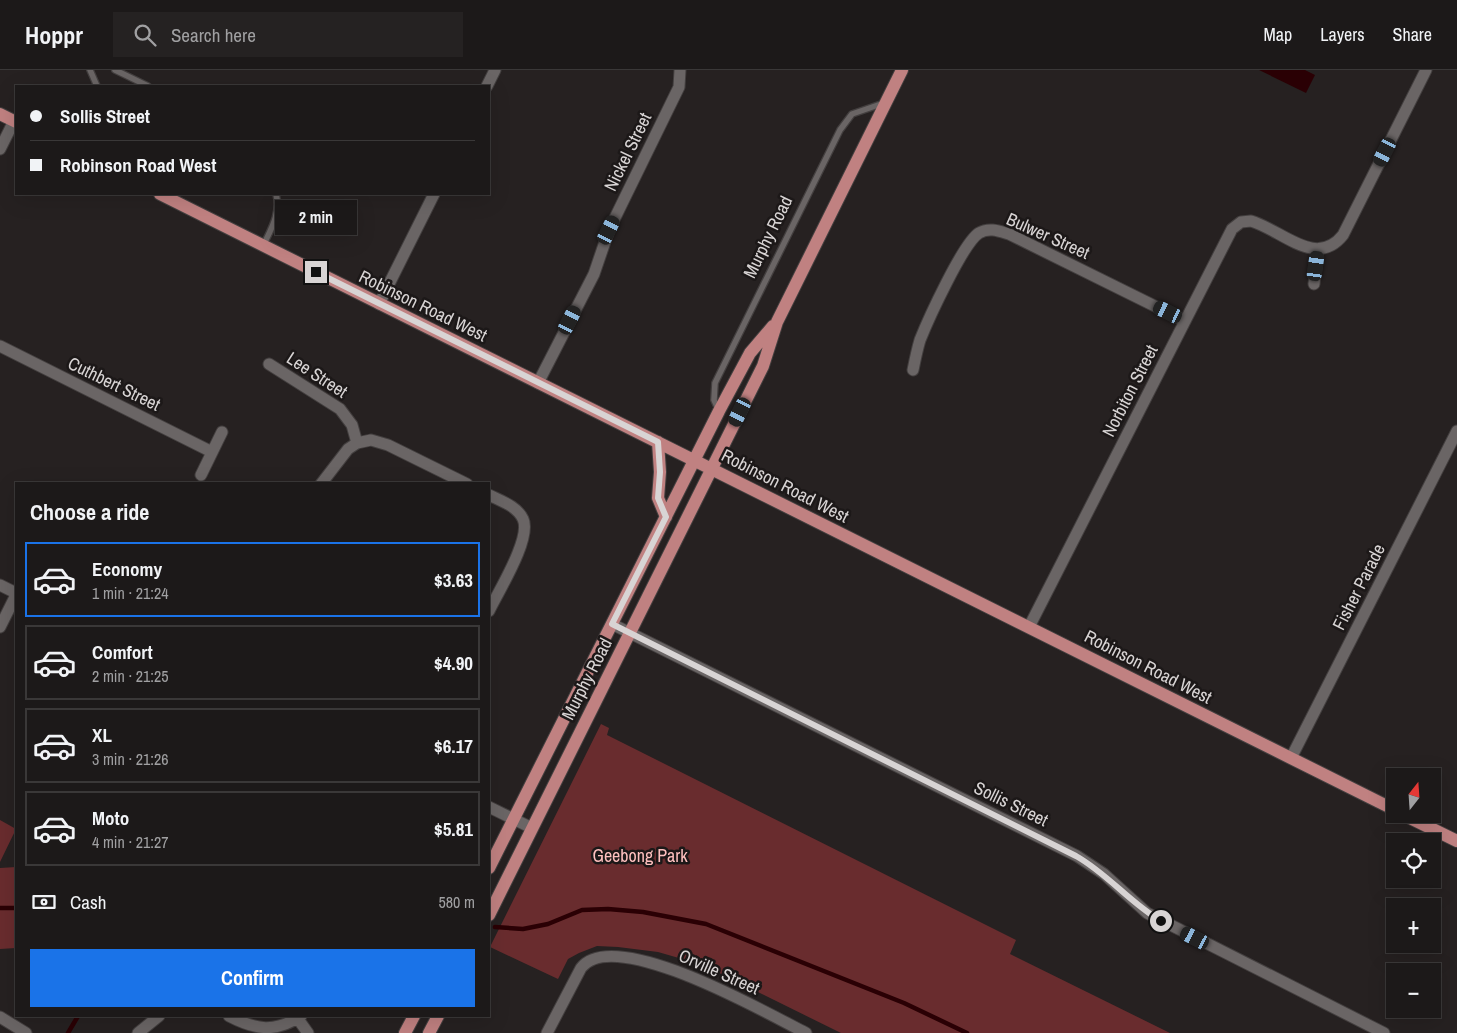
<!DOCTYPE html>
<meta charset="utf-8">
<style>
body{margin:0;font-family:"Archivo Narrow",sans-serif;background:#252222;color:#f1f3f6;height:100vh;display:flex;flex-direction:column;font-size:19px;white-space:nowrap}
*{box-sizing:border-box;margin:0}
p{font-size:16px;color:#a0a0a2}
.icon{flex:none;width:28px;height:28px;fill:none;stroke:currentColor;stroke-width:2;stroke-linecap:round;stroke-linejoin:round}
.map{position:relative;flex:1;overflow:hidden}
.details{position:absolute;left:15px;top:412px;width:475px;height:535px;display:flex;flex-direction:column;background:#1c1919;border-radius:0px;box-shadow:0 5px 20px #0002,0 0 0 1px #3a3838}
.details>*{flex:none}
.hud{position:absolute;left:15px;top:15px;width:475px;height:110px;border-radius:0px;box-shadow:0 5px 20px #0002,0 0 0 1px #3a3838;display:grid;align-content:center;height:110px;padding:0 15px;background:#1c1919}
.needle{width:32px;rotate:17deg}
.fabs{position:absolute;left:1386px;top:698px;display:grid;gap:10px}
.fabs a{display:grid;place-items:center;width:55px;height:55px;border-radius:0px;background:#1c1919;box-shadow:0 5px 20px #0002,0 0 0 1px #3a3838;font-size:25px}
.end{position:absolute;width:22px;height:22px;margin:-11px;border:6px solid #d8d4d4;background:#111;box-shadow:0 0 0 2px #111}
.from{border-radius:50%}
.bubble{position:absolute;height:35px;border-radius:0px;background:#1c1919;box-shadow:0 5px 20px #0002,0 0 0 1px #3a3838;font-size:16px;font-weight:700;line-height:35px;text-align:center}
.car{position:absolute;width:15px;height:30px;margin:-15px -8px;border-radius:6px;box-shadow:0 0 4px 1px #0007;background:linear-gradient(#222 24%,#8ab4d8 0 40%,#222 0 76%,#8ab4d8 0 86%,#222 0)}
.hud b{display:flex;align-items:center;gap:18px;height:48px;font-size:19px}
.hud b+b{border-top:1px solid #3a3838}
.hud i{width:12px;height:12px;background:#f1f3f6}
ul{padding:0;list-style:none}
li{display:flex;align-items:center;gap:15px;height:75px;margin:0 10px 8px;padding:0 5px;border:2px solid #3a3838;border-radius:0px}
li div{flex:1}
li b{display:block;font-size:19px}
li em{font-style:normal;font-weight:700}
li.active{border-color:#1a73e8}
li>.icon{width:45px;height:45px;stroke-width:1.5}
h2{padding:0 15px;font-size:22px;line-height:60px}
.pay{display:flex;align-items:center;gap:12px;height:55px;padding:0 15px;font-size:19px}
.pay p{margin-inline-start:auto}
.action{display:flex;gap:10px;margin-top:auto;padding:10px 15px}
.action a{flex:1;height:58px;border-radius:0px;background:#1a73e8;color:#fff;font-size:20px;font-weight:700;line-height:58px;text-align:center}
header{display:flex;align-items:center;gap:30px;box-sizing:border-box;height:70px;padding:0 25px;background:#1c1919;border-bottom:1px solid #3a3838}
header strong{font-size:24px}
nav{display:flex;gap:28px;margin-inline-start:auto;font-size:18px}
.search{width:350px;height:45px;background:#252222;display:flex;align-items:center;gap:12px;box-sizing:border-box;padding:0 18px;border-radius:0px;color:#a0a0a2;font-size:19px}
.map>svg:first-child{display:block}
.green{fill:#692c2e}
.water{fill:#2a0004}
.lines{fill:none;stroke-linecap:round;stroke-linejoin:round}
.stream{stroke:#2a0004;stroke-width:4.5}
.lane-casing{stroke:#433f3f;stroke-width:8}
.street-casing{stroke:#433f3f;stroke-width:13}
.primary-casing{stroke:#433f3f;stroke-width:14}
.lane{stroke:#6a6565;stroke-width:5.5}
.street{stroke:#6a6565;stroke-width:11}
.primary{stroke:#c08181;stroke-width:12}
.route{stroke:#d8d4d4;stroke-width:6}
.labels{text-anchor:middle;stroke-width:5;stroke-linejoin:round;paint-order:stroke}
.street-label{font-size:18px;fill:#d8d4d4;stroke:#1c1818}
.park-label{font-size:18px;fill:#ffc0bf;stroke:#1c1818}
</style>
<header>
<strong>Hoppr</strong>
<div class="search"><svg class="icon" aria-label="search" viewBox="0 0 24 24"><circle cx="10" cy="10" r="6"/><path d="M15 15l6 6"/></svg>Search here</div>
<nav><a>Map</a><a>Layers</a><a>Share</a></nav>
</header>
<div class="map">
<svg width="1457" height="963" viewBox="0 0 1457 963">
<rect width="100%" height="100%" fill="#262121"/>
<path class="green" d="M601 654 609 658 607 665 1016 870 1010 884 1170 963H841L703 895 658 882 618 877 597 876 579 883 568 889 558 909 490 877Z
M0 750 16 759 0 792Z
M16 797V878L0 879V798Z"/>
<path class="water" d="M1259 0H1305L1315 5 1306 23Z"/>
<g class="lines">
<path class="stream" d="M0 838H16
M495 857 523 859 548 854 582 840 608 839 643 842 706 854 904 933 967 963
M68 963 78 946"/>
<defs>
<path id="lane" d="M90 0 97 16
M115 0 148 16
M263 176C271 159 281 143 276 124
M718 339 714 330 715 313 840 60 852 44 884 33"/>
<path id="street" d="M487 16 495 0
M0 79 14 51
M1314 214 1318 180
M379 234 434 124
M0 276 212 382
M269 294 340 339 352 355 357 373
M913 300C915 290 917 280 920 270 928 250 963 173 979 163 989 157 999 161 1009 164L1185 251
M538 313 594 204 609 160 679 17 680 0
M201 405 222 362
M321 414 348 379 357 373 371 370 388 375 467 414
M489 425C501 431 517 436 523 449 532 468 498 522 489 541
M0 515 16 523
M612 554 1077 786 1104 804 1147 843 1384 963
M0 557 16 525
M1029 557 1232 159 1241 152 1251 151C1282 160 1316 199 1343 165L1426 0
M1291 688 1457 361
M489 737 532 758
M229 946C256 960 275 963 301 946
M0 947 26 963
M298 949 308 963
M138 963 159 946
M547 963 581 898C614 855 768 944 806 963"/>
<path id="primary" d="M0 44 16 52
M160 124 1395 740
M658 372 660 402 658 428 666 447
M1402 744 1457 771
M489 798 719 341 750 283 773 256
M489 845 763 296 777 252 902 0
M405 963 414 946
M429 963 438 946"/>
</defs>
<use href="#lane" class="lane-casing"/>
<use href="#street" class="street-casing"/>
<use href="#primary" class="primary-casing"/>
<use href="#lane" class="lane"/>
<use href="#street" class="street"/>
<use href="#primary" class="primary"/>
</g>
<g class="lines">
<path class="route" d="M316 202 658 372 660 402 658 428 666 447 612 554 1076 786C1108 804 1130 833 1161 851"/>
</g>
<g class="labels">
<g class="street-label">
<text transform="translate(628 82) rotate(-64)" y="6">Nickel Street</text>
<text transform="translate(1048 166) rotate(24)" y="6">Bulwer Street</text>
<text transform="translate(768 167) rotate(-64)" y="6">Murphy Road</text>
<text transform="translate(423 236) rotate(26)" y="6">Robinson Road West</text>
<text transform="translate(317 305) rotate(33)" y="6">Lee Street</text>
<text transform="translate(114 314) rotate(26)" y="6">Cuthbert Street</text>
<text transform="translate(1130 321) rotate(-63)" y="6">Norbiton Street</text>
<text transform="translate(785 416) rotate(27)" y="6">Robinson Road West</text>
<text transform="translate(1359 517) rotate(-63)" y="6">Fisher Parade</text>
<text transform="translate(1148 597) rotate(27)" y="6">Robinson Road West</text>
<text transform="translate(587 609) rotate(-63)" y="6">Murphy Road</text>
<text transform="translate(1011 734) rotate(26)" y="6">Sollis Street</text>
<text transform="translate(719 902) rotate(24)" y="6">Orville Street</text>
</g>
<g class="park-label">
<text x="640" y="792">Geebong Park</text>
</g>
</g>
</svg>
<div class="fabs">
<a><svg class="needle" viewBox="-14 -14 28 28"><path d="M0-13l5 13h-10z" fill="#e53935"/><path d="M0 13l5-13h-10z" fill="#a0a0a2"/></svg></a>
<a><svg class="icon" aria-label="locate" viewBox="0 0 24 24"><circle cx="12" cy="12" r="6"/><path d="M12 2v4M12 18v4M2 12h4M18 12h4"/></svg></a>
<a>+</a>
<a>−</a>
</div>
<i class="end from" style="left:1161px;top:851px"></i>
<i class="end" style="left:316px;top:202px"></i>
<div class="bubble" style="left:275px;top:130px;width:82px">2 min</div>
<i class="car" style="left:1385px;top:82px;rotate:207deg"></i>
<i class="car" style="left:609px;top:160px;rotate:26deg"></i>
<i class="car" style="left:1316px;top:196px;rotate:8deg"></i>
<i class="car" style="left:1168px;top:242px;rotate:296deg"></i>
<i class="car" style="left:570px;top:250px;rotate:27deg"></i>
<i class="car" style="left:740px;top:342px;rotate:206deg"></i>
<i class="car" style="left:1195px;top:868px;rotate:297deg"></i>
<div class="hud">
<b><i class="from"></i>Sollis Street</b>
<b><i></i>Robinson Road West</b>
</div>
<section class="details">
<h2>Choose a ride</h2>
<ul>
<li class="active"><svg class="icon" aria-label="car" viewBox="0 0 24 24"><path d="M5 17H2v-5l4-1 3-4h7l3 4 3 1v5h-3M9 17h6M6 11h13"/><circle cx="7" cy="17" r="2"/><circle cx="17" cy="17" r="2"/></svg><div><b>Economy</b><p>1 min · 21:24</p></div><em>$3.63</em></li>
<li><svg class="icon" aria-label="car" viewBox="0 0 24 24"><path d="M5 17H2v-5l4-1 3-4h7l3 4 3 1v5h-3M9 17h6M6 11h13"/><circle cx="7" cy="17" r="2"/><circle cx="17" cy="17" r="2"/></svg><div><b>Comfort</b><p>2 min · 21:25</p></div><em>$4.90</em></li>
<li><svg class="icon" aria-label="car" viewBox="0 0 24 24"><path d="M5 17H2v-5l4-1 3-4h7l3 4 3 1v5h-3M9 17h6M6 11h13"/><circle cx="7" cy="17" r="2"/><circle cx="17" cy="17" r="2"/></svg><div><b>XL</b><p>3 min · 21:26</p></div><em>$6.17</em></li>
<li><svg class="icon" aria-label="car" viewBox="0 0 24 24"><path d="M5 17H2v-5l4-1 3-4h7l3 4 3 1v5h-3M9 17h6M6 11h13"/><circle cx="7" cy="17" r="2"/><circle cx="17" cy="17" r="2"/></svg><div><b>Moto</b><p>4 min · 21:27</p></div><em>$5.81</em></li>
</ul>
<div class="pay"><svg class="icon" aria-label="cash" viewBox="0 0 24 24"><path d="M3 7h18v10H3z"/><circle cx="12" cy="12" r="2"/></svg>Cash<p>580 m</p></div>
<div class="action"><a>Confirm</a></div>
</section>
</div>
